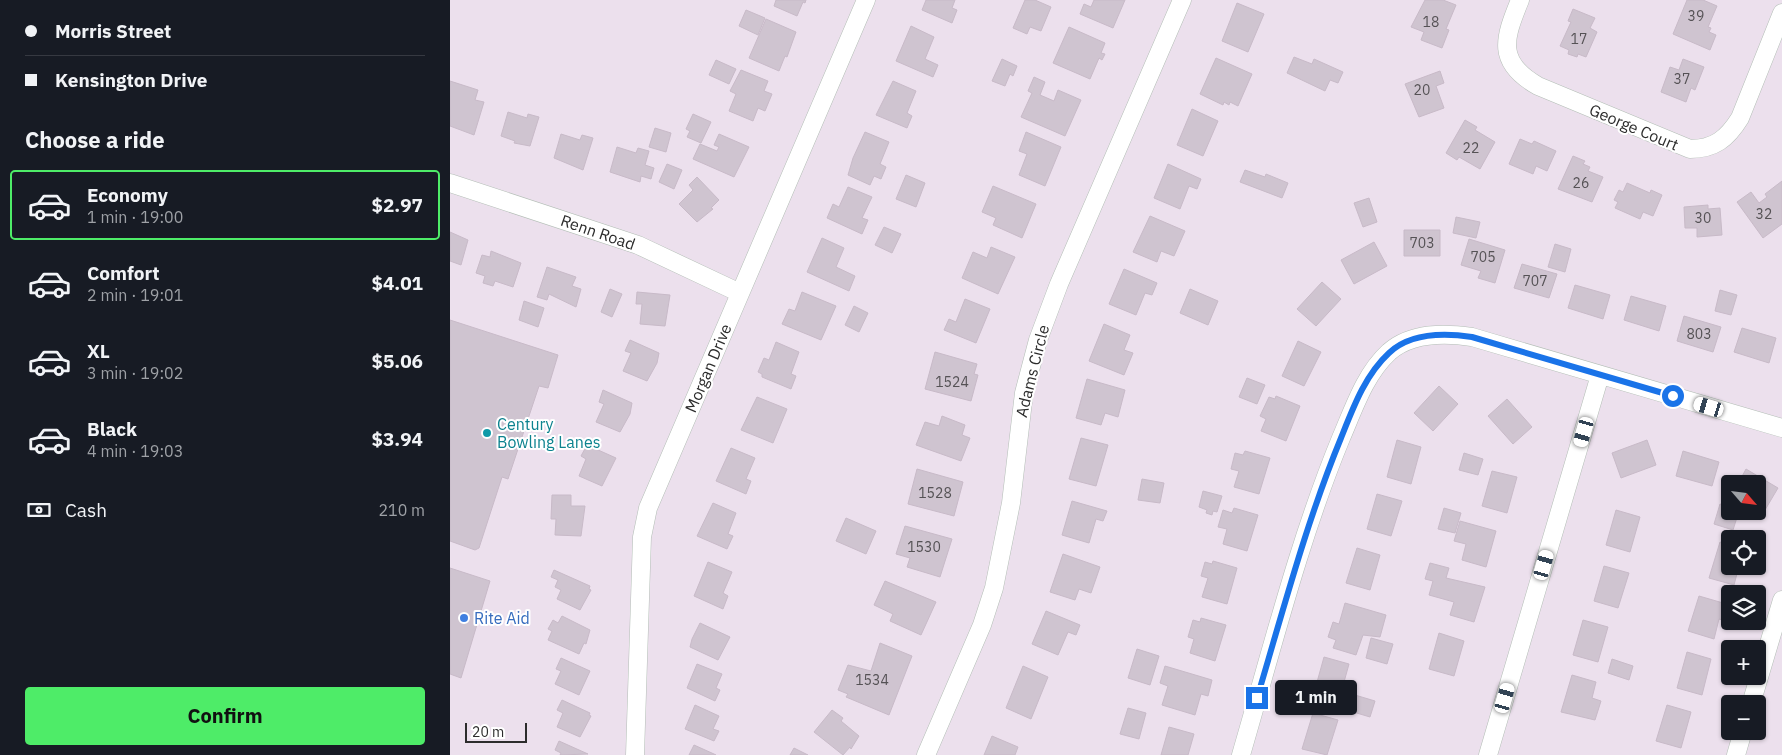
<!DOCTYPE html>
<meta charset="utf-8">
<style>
body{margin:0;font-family:"IBM Plex Sans",sans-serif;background:#242831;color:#f1f3f6;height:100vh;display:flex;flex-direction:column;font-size:19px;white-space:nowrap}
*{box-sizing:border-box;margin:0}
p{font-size:16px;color:#9ea1a6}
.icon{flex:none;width:28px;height:28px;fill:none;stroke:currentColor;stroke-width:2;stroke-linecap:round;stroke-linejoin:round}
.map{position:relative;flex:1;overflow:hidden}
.details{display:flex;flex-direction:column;background:#171b24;width:450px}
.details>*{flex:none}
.top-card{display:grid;align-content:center;height:110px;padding:0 25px;background:#171b24}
.needle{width:32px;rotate:118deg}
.fabs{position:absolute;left:1271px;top:475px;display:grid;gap:10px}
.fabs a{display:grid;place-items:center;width:45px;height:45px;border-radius:5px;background:#171b24;box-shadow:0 1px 4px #0004;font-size:25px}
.scale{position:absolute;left:15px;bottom:12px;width:62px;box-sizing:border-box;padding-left:5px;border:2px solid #2c2c2c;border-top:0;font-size:14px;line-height:18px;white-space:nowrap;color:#2c2c2c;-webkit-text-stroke:4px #fff;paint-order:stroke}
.end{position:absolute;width:22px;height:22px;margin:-11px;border:6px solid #1a73e8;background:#fff;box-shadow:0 0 0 2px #fff}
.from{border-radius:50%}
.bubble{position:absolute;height:35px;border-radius:5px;background:#171b24;box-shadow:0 1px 4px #0004;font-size:16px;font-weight:700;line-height:35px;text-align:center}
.car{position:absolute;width:15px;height:30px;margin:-15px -8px;border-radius:6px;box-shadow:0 0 4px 1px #0007;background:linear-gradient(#fff 24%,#345 0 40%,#fff 0 76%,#345 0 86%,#fff 0)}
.top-card b{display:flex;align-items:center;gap:18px;height:48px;font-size:19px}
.top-card b+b{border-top:1px solid #363941}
.top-card i{width:12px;height:12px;background:#f1f3f6}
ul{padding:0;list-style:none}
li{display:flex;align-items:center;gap:15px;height:70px;margin:0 10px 8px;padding:0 15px;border:2px solid transparent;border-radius:5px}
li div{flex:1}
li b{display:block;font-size:19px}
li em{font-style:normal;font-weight:700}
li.selected{border-color:#4eec68}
li>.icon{width:45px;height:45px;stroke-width:1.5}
h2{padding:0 25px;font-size:22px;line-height:60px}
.pay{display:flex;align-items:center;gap:12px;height:55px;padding:0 25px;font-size:19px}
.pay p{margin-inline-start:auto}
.button{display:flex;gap:10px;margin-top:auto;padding:10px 25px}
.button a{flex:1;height:58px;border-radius:5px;background:#4eec68;color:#111;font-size:20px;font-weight:700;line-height:58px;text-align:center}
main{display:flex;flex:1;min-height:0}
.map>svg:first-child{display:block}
.building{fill:#cfc4d0;stroke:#c8bac8}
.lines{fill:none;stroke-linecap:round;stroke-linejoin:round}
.minor-casing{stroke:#b3beb6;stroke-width:19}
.minor{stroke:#fff;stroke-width:18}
.route{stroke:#1a73e8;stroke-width:6}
.culture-dot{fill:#0f9aa8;stroke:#fff;stroke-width:2}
.shop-dot{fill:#3f7fe0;stroke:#fff;stroke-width:2}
.labels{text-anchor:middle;stroke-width:4;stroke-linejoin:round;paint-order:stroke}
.number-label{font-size:14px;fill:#555255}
.street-label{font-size:16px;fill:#2c2c2c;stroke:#fff}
.culture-label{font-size:16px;fill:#0d838f;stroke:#fff;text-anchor:start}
.shop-label{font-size:16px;fill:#366cbe;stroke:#fff;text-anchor:start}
</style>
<main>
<section class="details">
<div class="top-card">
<b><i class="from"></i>Morris Street</b>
<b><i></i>Kensington Drive</b>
</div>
<h2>Choose a ride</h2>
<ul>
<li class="selected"><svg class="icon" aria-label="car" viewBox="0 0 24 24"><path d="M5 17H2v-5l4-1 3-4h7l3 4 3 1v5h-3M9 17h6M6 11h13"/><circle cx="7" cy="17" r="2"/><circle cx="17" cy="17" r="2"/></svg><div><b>Economy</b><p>1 min · 19:00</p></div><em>$2.97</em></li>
<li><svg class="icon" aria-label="car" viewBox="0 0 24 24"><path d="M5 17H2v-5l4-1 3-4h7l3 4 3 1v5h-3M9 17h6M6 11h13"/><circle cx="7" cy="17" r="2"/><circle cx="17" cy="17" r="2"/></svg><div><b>Comfort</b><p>2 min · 19:01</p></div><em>$4.01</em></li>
<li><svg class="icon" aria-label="car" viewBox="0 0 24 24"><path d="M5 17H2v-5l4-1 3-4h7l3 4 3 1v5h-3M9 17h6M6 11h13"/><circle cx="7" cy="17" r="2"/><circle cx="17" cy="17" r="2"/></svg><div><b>XL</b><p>3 min · 19:02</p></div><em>$5.06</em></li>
<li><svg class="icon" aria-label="car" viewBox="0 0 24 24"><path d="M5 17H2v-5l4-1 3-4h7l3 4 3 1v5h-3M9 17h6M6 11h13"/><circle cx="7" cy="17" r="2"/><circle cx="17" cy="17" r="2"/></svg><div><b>Black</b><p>4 min · 19:03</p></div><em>$3.94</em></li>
</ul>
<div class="pay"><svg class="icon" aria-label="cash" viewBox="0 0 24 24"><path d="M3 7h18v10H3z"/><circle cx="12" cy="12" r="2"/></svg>Cash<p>210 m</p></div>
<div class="button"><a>Confirm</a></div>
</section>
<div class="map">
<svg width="1332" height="755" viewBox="0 0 1332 755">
<rect width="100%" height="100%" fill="#ece0ed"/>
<path class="building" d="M326 0H356L355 3 353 2 347 16 324 6Z
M476 0H505L502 8 507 10 502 23 472 10Z
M575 0H585L601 7 591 31 580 27 577 34 563 28Z
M644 0H675L663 28 630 14 634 4 641 7Z
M975 0H993L1006 5 996 29 999 30 992 48 971 40 974 32 961 27Z
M1237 0H1253L1267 6 1258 27 1261 28 1259 32 1266 35 1260 50 1223 34Z
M787 3 814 14 798 52 772 41Z
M1123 9 1145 18 1140 28 1147 32 1136 57 1128 54 1127 57 1118 54 1119 50 1110 46 1121 22 1118 21Z
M296 10 315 18 308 35 289 26Z
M316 19 346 32 337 57 335 56 329 71 299 58Z
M461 26 484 37 475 59 488 65 483 77 446 61Z
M619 27 655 43 651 53 655 54 652 60 649 58 640 79 603 63Z
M844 57 862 64 864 59 893 72 888 83 880 80 875 91 837 73Z
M766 58 802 74 788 106 780 102 779 105 774 102 773 105 750 94Z
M552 59 567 66 563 76 560 74 555 86 542 81Z
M1233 59 1254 67 1245 90 1241 88 1236 102 1211 92 1220 67 1229 70Z
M266 60 286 69 279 84 259 75Z
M291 70 318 81 314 91 322 94 315 111 308 108 303 121 279 111 286 94 280 91Z
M990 71 994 83 986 86 994 108 969 117 955 84Z
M584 77 595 82 590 95 604 101 608 90 631 100 615 136 571 117 582 93 578 91Z
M0 81 28 90 25 100 34 102 24 135 0 126Z
M443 81 466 91 457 113 462 116 457 128 426 115Z
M742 109 768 121 753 156 727 145Z
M58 112 77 118 78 114 89 117 80 146 64 143 65 141 51 136Z
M243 114 261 122 251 143 237 137 240 131 236 129Z
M1015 120 1027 127 1025 130 1045 142 1030 169 1009 157 1007 160 996 153Z
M205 128 221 133 216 152 199 147Z
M415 132 439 142 430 164 436 167 431 179 424 176 420 185 398 175 403 158Z
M576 132 611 147 595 186 569 175 577 154 569 151Z
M111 134 130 140 132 135 143 138 133 170 104 158Z
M269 134 299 147 284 177 243 159 250 144 267 151 269 147 264 145Z
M1070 139 1082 144 1084 141 1106 151 1097 171 1086 166 1083 174 1059 164Z
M167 147 186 153 188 148 199 151 195 165 204 168 201 179 191 176 190 182 160 172Z
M1123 156 1135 161 1133 164 1140 167 1138 171 1153 177 1142 202 1108 189Z
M217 164 232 170 224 189 209 182Z
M718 164 751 179 747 189 739 186 730 209 704 198Z
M795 170 815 177 816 174 838 183 832 198 790 182Z
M456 175 475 183 466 207 446 199Z
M247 177 269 200 261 208 263 209 247 222 229 204 243 190 239 185Z
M1332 181V224L1313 238 1287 202 1301 192 1309 203 1317 197 1315 194Z
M1177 183 1200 193 1201 190 1212 195 1203 216 1193 212 1190 219 1165 208 1168 202 1164 200 1169 190 1173 192Z
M543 186 586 204 572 238 543 225 546 218 532 212Z
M398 187 422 197 412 218 418 220 412 234 377 218 383 204 389 207Z
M919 198 927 222 913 227 904 203Z
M1258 205V209L1270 208 1272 235 1247 237V228H1235L1234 207Z
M700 216 735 231 724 256 711 251 707 262 683 252Z
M1006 217 1030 222 1026 238 1003 233Z
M434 227 451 234 442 253 425 245Z
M954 230H990V256H954Z
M0 232 18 240 11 265 0 261Z
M372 238 394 248 386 267 405 276 399 291 357 272Z
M1019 239 1055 250 1045 283 1028 278 1031 271 1011 265Z
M924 242 937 266 904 284 891 260Z
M1105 244 1121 249 1115 272 1098 267Z
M541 247 565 257 548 294 512 278 523 252 537 258Z
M41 251 71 263 63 287 45 281 43 286 33 283 35 276 26 273 32 255 40 257Z
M1072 264 1107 274 1099 298 1064 288Z
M97 267 126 277 122 286 131 289 126 307 99 294 97 300 87 297Z
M674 269 707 283 702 295 695 293 686 315 659 304Z
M872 282 891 299 866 326 847 309Z
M1125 285 1160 295 1153 319 1118 308Z
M160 289 172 294 162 317 151 312Z
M740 289 768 301 758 325 730 313Z
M1270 290 1287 295 1281 315 1265 311Z
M187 292 220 295 215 326 190 324 192 304H186Z
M352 292 386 306 371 340 332 324 339 309 345 311Z
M1181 296 1216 306 1209 331 1174 320Z
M515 299 540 309 526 343 494 330 499 319 506 322Z
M74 301 94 308 88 327 69 320Z
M404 306 418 313 409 332 395 325Z
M1234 316 1271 327 1263 352 1227 341Z
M0 320 108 355 98 388 89 386 58 479 52 477 29 548 25 550 0 541Z
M654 324 680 335 674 350 683 353 674 375 639 361Z
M1292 328 1326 338 1319 363 1284 352Z
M180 340 209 353 207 363 197 381 173 371 181 353 175 351Z
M848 341 871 352 854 386 832 376Z
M326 342 349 352 341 374 346 376 341 389 312 377V374L308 372 314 358 319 360Z
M485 352 527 364 524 374 528 375 521 401 475 389Z
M797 378 815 385 807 404 789 397Z
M637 379 675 390 668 417 655 413 651 425 626 418Z
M989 386 1008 404 983 431 964 413Z
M153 390 182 403 180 414 170 432 146 422 154 404 149 402Z
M826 396 850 406 836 441 811 431 816 419 810 416 819 397 825 399Z
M307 397 337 409 323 443 291 430Z
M1057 399 1082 427 1063 444 1038 416Z
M492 416 515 425 512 435 520 438 511 461 466 445 475 422 489 426Z
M631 438 658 445 646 486 619 479Z
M947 440 971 447 961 484 937 477Z
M1197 440 1206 465 1171 478 1162 453Z
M137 445 166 458 152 486 129 476 136 459 131 456Z
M281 448 305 458 296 479 301 481 296 494 266 481Z
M795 451 820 458 809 494 784 487 789 471 781 469 785 453 793 455Z
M1233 451 1269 462 1262 486 1226 476Z
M1014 453 1033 459 1028 475 1009 470Z
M467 469 513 482 504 516 458 504Z
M1296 469 1328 488 1315 510 1308 506V484H1288Z
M1042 471 1067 477 1057 513 1032 506Z
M692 479 714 483 710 503 688 500Z
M753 491 772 496 767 512 763 511 762 515 756 513 757 510 749 507Z
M927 494 952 501 941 536 917 529Z
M102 495H121V506H135L131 536 105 535 106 519H101Z
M622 501 657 511 653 521 646 519 639 543 612 535Z
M263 503 286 513 278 534 283 536 277 549 247 536Z
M1270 504 1280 507V511H1289L1283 530 1264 524Z
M784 508 808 515 797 551 773 544 777 529 768 527 773 510 782 513Z
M994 508 1011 513 1005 533 988 529Z
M1166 510 1190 517 1180 552 1156 545Z
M396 518 426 531 416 554 386 541Z
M1010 521 1046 531 1036 567 1012 560 1016 544 1004 541Z
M455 526 502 539 490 577 457 567 460 558 446 554Z
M1270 542 1280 545V566H1289L1284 585 1259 578Z
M907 548 930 555 920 590 896 583Z
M613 554 650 567 641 593 629 589 625 600 600 592Z
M763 561 787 568 777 604 752 597 758 578 751 576 755 562 762 564Z
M258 562 282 572 273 593 278 596 273 609 244 596Z
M980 563 999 568 996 578 1035 587 1024 622 1000 615 1004 602 979 595 983 581 975 579Z
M1154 566 1179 573 1168 608 1144 601Z
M0 568 40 581 11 678 0 674Z
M104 570 140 586 139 589 141 590 130 610 107 599 111 590 105 587 108 580 101 577Z
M435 581 486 602 471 635 440 621 443 614 424 605Z
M1249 596 1280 605 1276 621 1269 619 1264 639 1238 631Z
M895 603 936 615 930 637 913 635 906 655 883 648 886 640 878 637 883 622 889 624Z
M596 611 630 625 626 635 618 632 608 655 582 644Z
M112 616 140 630 136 644 134 643 129 654 98 640 102 631 98 629 103 620 108 623Z
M751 618 776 625 765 661 740 653 744 639 738 637 743 620 750 622Z
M1133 620 1158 627 1148 662 1123 655Z
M250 623 280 637 268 660 240 647 242 639Z
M989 633 1014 641 1004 676 979 669Z
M921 638 943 644 937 664 916 658Z
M430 643 462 656 439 715 396 697 398 694 388 690 398 665 421 671Z
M687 649 709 656 700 685 678 678Z
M1237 652 1261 659 1252 695 1227 688Z
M874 657 899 664 889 700 864 693Z
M111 658 140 671 129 695 105 684 111 671 106 669Z
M1162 659 1183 666 1179 680 1158 673Z
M247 664 272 674 266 688 270 690 265 701 237 688Z
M573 666 598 677 581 719 556 708Z
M715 666 762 680 758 696 751 694 745 715 712 705 718 686 710 683Z
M1122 675 1146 682 1142 698 1151 701 1145 720 1111 712Z
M905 695 925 701 920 717 900 711Z
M112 700 140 713 139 715 141 716 130 737 107 727 113 713 107 710Z
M245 705 269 716 263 729 269 731 264 741 235 729Z
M1217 705 1241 712 1231 748 1206 741Z
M678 708 696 713 689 739 670 734Z
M382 710 393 718 391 721 409 736 401 749 400 747 393 755 364 732Z
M863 713 888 720 877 755 852 749Z
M719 727 744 734 738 755H711Z
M542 736 568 747 565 755H534Z
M109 741 138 754 110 755 111 753 105 750Z
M244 745 264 754 266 755H239Z
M344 748 358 755H340Z"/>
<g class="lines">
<defs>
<path id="minor" d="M1070 0C1054 39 1046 62 1088 86L1240 149C1264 149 1277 139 1290 118L1332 13
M0 183 188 245 290 293
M1301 704 1332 600
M185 755 192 537 198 508 416 0
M476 755 532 625 544 588 561 503 574 393 588 340 609 284 732 0
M791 755C822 649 849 540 891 438 904 408 915 374 939 352 962 332 995 333 1022 337L1332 428
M1038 755 1150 375
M1286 755 1293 731"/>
</defs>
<use href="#minor" class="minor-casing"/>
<use href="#minor" class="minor"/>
</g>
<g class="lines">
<path class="route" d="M807 698C833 611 856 523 891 438 903 408 915 375 939 353 961 332 995 333 1022 337L1223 396"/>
</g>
<circle class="culture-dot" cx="37" cy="433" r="5"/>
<circle class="shop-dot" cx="14" cy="618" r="5"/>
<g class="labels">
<g class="number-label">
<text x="1246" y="21">39</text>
<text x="981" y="27">18</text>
<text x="1129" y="44">17</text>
<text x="1232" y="84">37</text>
<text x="972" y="95">20</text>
<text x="1021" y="153">22</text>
<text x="1131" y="188">26</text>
<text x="1314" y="219">32</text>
<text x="1253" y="223">30</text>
<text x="972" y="248">703</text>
<text x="1033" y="262">705</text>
<text x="1085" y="286">707</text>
<text x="1249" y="339">803</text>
<text x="502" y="387">1524</text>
<text x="485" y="498">1528</text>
<text x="474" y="552">1530</text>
<text x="422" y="685">1534</text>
</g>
<g class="street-label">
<text transform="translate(1184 127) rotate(23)" y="6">George Court</text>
<text transform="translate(148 232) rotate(19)" y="6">Renn Road</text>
<text transform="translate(258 368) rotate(-67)" y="6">Morgan Drive</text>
<text transform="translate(582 371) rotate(-76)" y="6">Adams Circle</text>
</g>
<g class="culture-label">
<text x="47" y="430">Century<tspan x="47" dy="18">Bowling Lanes</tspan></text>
</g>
<g class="shop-label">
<text x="24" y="624">Rite Aid</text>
</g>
</g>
</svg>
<div class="fabs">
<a><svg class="needle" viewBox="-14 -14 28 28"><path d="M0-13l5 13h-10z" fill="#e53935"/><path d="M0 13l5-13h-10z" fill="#9ea1a6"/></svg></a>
<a><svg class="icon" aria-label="locate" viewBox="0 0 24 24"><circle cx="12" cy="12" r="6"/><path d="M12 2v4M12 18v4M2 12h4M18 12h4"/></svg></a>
<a><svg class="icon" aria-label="layers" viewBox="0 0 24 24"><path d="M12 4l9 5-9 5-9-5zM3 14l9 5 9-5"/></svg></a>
<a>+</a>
<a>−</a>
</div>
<div class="scale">20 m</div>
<i class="end from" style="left:1223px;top:396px"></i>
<i class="end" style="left:807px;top:698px"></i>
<div class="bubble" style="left:825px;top:680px;width:82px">1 min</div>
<i class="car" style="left:1259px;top:407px;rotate:287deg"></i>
<i class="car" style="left:1134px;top:432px;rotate:196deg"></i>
<i class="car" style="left:1094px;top:565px;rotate:16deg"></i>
<i class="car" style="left:1055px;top:698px;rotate:16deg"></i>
</div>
</main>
